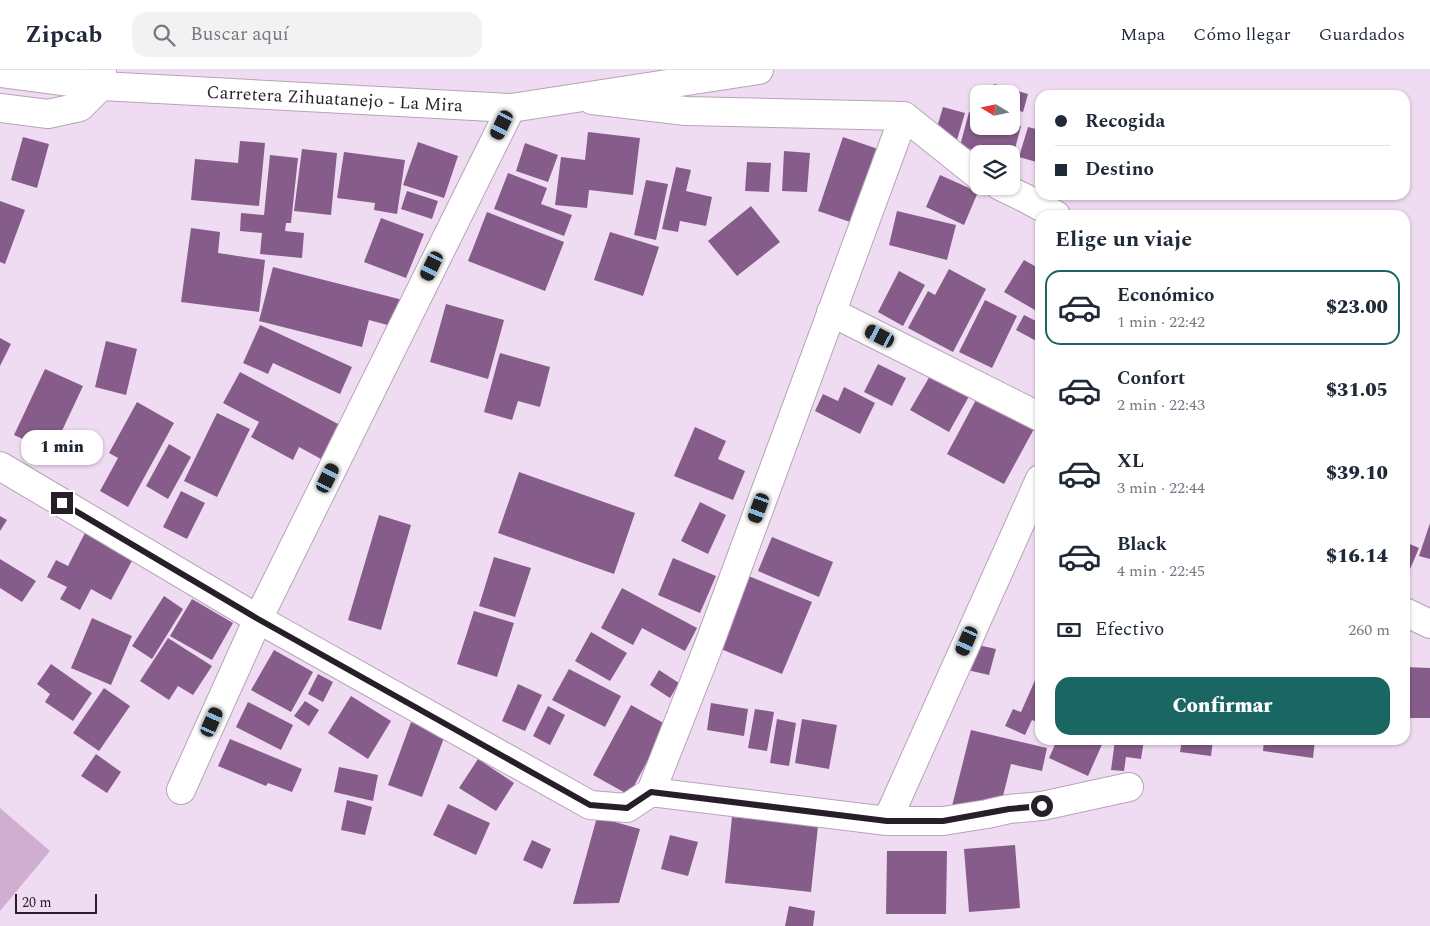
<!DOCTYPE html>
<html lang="es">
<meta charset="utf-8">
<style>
body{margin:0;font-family:Spectral,serif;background:#f2f2f3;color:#1f2937;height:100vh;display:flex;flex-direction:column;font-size:19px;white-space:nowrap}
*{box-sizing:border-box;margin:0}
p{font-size:16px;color:#747a83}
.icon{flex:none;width:28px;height:28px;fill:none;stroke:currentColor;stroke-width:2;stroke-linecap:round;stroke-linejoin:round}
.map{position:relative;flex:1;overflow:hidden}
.sheet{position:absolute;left:1035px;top:140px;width:375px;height:535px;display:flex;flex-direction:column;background:#fff;border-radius:15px;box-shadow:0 1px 4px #0004}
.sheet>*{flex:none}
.top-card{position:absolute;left:1035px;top:20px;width:375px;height:110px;border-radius:15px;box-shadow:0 1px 4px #0004;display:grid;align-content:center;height:110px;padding:0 20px;background:#fff}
.needle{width:32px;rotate:280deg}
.fabs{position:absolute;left:970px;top:15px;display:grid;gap:10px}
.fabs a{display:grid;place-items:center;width:50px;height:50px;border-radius:10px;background:#fff;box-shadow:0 1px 4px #0004;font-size:25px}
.scale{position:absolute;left:15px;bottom:12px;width:82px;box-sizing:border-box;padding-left:5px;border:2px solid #261f27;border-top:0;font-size:14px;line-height:18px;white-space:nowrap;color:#261f27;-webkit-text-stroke:4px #f0dcf2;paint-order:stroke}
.end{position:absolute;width:22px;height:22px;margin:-11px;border:6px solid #261f27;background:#fff;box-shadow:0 0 0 2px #fff}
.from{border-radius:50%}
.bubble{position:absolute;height:35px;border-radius:15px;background:#fff;box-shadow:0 1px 4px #0004;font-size:16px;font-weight:800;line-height:35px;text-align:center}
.car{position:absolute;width:15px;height:30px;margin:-15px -8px;border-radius:6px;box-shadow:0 0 4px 1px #0007;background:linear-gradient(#222 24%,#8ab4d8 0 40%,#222 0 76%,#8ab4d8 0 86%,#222 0)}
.top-card b{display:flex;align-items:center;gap:18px;height:48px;font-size:19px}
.top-card b+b{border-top:1px solid #e0e1e3}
.top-card i{width:12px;height:12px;background:#1f2937}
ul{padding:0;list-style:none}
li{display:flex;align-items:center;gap:15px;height:75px;margin:0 10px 8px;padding:0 10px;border:2px solid transparent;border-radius:15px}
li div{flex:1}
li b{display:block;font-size:19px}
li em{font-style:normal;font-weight:800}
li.selected{border-color:#1a6662}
li>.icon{width:45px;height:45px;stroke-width:1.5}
h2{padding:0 20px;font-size:22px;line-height:60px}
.pay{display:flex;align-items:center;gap:12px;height:55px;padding:0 20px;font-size:19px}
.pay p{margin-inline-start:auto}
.primary-button{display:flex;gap:10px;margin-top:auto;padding:10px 20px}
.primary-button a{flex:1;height:58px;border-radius:15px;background:#1a6662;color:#fff;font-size:20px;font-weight:800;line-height:58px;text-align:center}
header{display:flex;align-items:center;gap:30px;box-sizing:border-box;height:70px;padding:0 25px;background:#fff;border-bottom:1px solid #e0e1e3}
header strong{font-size:24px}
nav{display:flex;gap:28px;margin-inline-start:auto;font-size:18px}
.search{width:350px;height:45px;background:#f2f2f3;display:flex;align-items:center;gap:12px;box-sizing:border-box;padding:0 18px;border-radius:15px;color:#747a83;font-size:19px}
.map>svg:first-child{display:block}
.green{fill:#cfaed2}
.building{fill:#865c8a}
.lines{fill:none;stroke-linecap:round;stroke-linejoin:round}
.minor-casing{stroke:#b7a3b8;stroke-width:30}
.highway-casing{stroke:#b7a3b8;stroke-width:30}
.minor{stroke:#fff;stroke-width:28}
.highway{stroke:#fff;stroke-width:28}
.route{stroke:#261f27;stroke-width:6}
.labels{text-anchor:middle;stroke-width:5;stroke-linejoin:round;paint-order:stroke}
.street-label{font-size:18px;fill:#261f27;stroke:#f0dcf2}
</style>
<header>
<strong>Zipcab</strong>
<div class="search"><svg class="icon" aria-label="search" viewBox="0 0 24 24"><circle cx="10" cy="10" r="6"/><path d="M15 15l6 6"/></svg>Buscar aquí</div>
<nav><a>Mapa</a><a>Cómo llegar</a><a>Guardados</a></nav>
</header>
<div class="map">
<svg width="1430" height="856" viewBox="0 0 1430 856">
<rect width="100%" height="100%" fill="#f0dcf2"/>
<path class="green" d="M0 738 50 781 0 841Z"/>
<path class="building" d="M994 14 1028 24 1023 42 1011 38V24H991Z
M943 37 965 43 957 70 935 64Z
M969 42 979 44V56H1011V54L1021 56 1012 90 1011 84H986L960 76Z
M1028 57 1040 60V93L1019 87Z
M588 62 640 68 633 125 589 120 587 138 555 135 561 87 585 90Z
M23 67 49 74 37 118 11 110Z
M843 67 878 79 853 153 818 141Z
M240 71 265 73 259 136 191 130 195 89 238 93Z
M418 72 458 86 444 128 403 115Z
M525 73 558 85 548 112 516 101Z
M302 79 337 83 331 145 294 141Z
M784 81 810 83 807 122 782 121Z
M344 82 405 90 397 144 374 140 375 133 337 128Z
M270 85 298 88 291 153H286L285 161 304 163 302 188 260 184 262 163 240 161 241 143 264 145Z
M747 92 771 93 769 122 745 121Z
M676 97 691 100 686 121 712 127 706 156 680 151 678 162 662 159Z
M508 103 547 118 541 134 572 145 564 166 494 139Z
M940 105 978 122 964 155 926 137Z
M646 110 668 114 656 170 634 165Z
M407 121 438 131 432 149 401 139Z
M0 131 25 140 5 194 0 192Z
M751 136 780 172 737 206 708 171Z
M897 141 956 155 947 190 889 175Z
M487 142 564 172 545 221 468 191Z
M381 148 424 164 406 208 364 192Z
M191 158 220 162 218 183 265 190 259 242 181 232Z
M610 162 659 177 643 226 594 210Z
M1024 190 1040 199V243L1004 222Z
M273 197 403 230 395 257 369 250 362 277 259 251Z
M949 199 986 219 953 282 908 258 928 221 935 225Z
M899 201 925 215 903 256 878 242Z
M985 230 1017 246 992 298 959 282Z
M446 234 504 250 488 309 430 292Z
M1024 245 1040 253V273L1016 260Z
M260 255 352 297 340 324 273 293 268 304 243 293Z
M0 268 11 274 0 296Z
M106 271 137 279 126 325 95 317Z
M500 283 550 297 540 337 518 331 512 350 484 342Z
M878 294 906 308 892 336 864 322Z
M45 299 83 316 52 382 14 365Z
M934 299 972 321 949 362 910 340Z
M240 302 340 355 321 389 299 377 293 390 251 367 259 352 223 333Z
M844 317 875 333 860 364 815 341 823 324 838 331Z
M978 326 1035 357 1004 414 947 384Z
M137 332 174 353 128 437 100 421 118 388 109 383Z
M217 343 250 359 217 427 184 411Z
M695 357 726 371 718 389 745 401 733 430 674 406Z
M169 374 191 387 168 429 146 416Z
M519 402 635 443 614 504 498 463Z
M181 421 205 433 187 469 163 457Z
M700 432 726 445 708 484 681 471Z
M379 445 411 455 381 560 348 550Z
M0 446 7 450 0 461Z
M1430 453V489L1419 486Z
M86 461 134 487 111 530 91 519 80 540 60 529 67 517 47 507 56 490 68 496Z
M772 467 833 492 819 527 758 501Z
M1405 472 1419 478 1405 511Z
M494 487 531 498 515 547 479 536Z
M673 488 716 506 700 543 658 525Z
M0 489 36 511 22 532 0 518Z
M746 505 812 532 782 604 716 577Z
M622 518 697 558 685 581 642 558 633 575 601 558Z
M164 526 183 539 152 589 132 576Z
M192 529 233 553 212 590 170 566Z
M474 541 514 553 497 607 457 594Z
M92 548 132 566 111 615 71 598Z
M591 562 627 583 610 611 575 591Z
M168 568 212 596 193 625 178 616 169 630 140 611Z
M969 573 996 579 989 605 963 599Z
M274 580 313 602 291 642 251 620Z
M51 594 92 623 73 651 45 632 50 624 37 614Z
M1405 597 1430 598V648H1405Z
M569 599 621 626 605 657 552 630Z
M1040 599V653L1032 650 1025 665 1005 656 1013 639 1021 642Z
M659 600 679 613 670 628 650 615Z
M318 604 333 612 323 632 308 624Z
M518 614 542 625 525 661 502 651Z
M104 618 130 636 99 681 73 663Z
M351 626 391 651 368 689 328 663Z
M305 631 319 640 309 656 294 646Z
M248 632 293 655 281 680 236 657Z
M711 633 748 639 744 666 707 660Z
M631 635 667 655 629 725 593 705Z
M548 636 565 645 550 675 533 666Z
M755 639 774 642 767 681 748 678Z
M777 649 796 653 789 696 770 693Z
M802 649 837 655 829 699 795 693Z
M411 652 445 665 422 727 388 715Z
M971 660 1047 678 1042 701 1011 694 1002 730 952 736Z
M230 669 302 699 292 722 268 713 266 716 218 696Z
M1057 670H1104L1088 706 1049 688Z
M1115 670H1144L1141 689 1126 687 1124 701 1111 700Z
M1182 670H1213L1211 686 1180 682Z
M1264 670H1315L1313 688 1263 681Z
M96 684 121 702 107 723 81 706Z
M478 689 514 713 496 741 459 718Z
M339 697 378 705 373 731 334 722Z
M347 730 372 737 365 765 341 760Z
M448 734 490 753 476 785 433 765Z
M597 747 640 759 619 833 573 834Z
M732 747 818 756 811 822 725 813Z
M670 765 698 772 688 806 661 799Z
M532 770 551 779 542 799 523 790Z
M1015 775 1020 838 969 842 964 779Z
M887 781H947L946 844H886Z
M789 836 815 841 813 856H785Z"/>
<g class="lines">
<defs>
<path id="minor" d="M592 30 686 41 904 46 979 106
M0 38 48 44 80 37 101 16 102 0
M1000 116 1025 128 1056 145
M831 242 1040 347
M0 396 258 549 590 735 627 738 651 722 887 751H943L987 744 1009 739 1042 736 1129 717
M1405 542 1430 554
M181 720 258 549 511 38
M651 722 707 580 904 46
M887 751 1040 409"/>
<g id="highway">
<path id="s1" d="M0 3 101 16 511 38 759 0"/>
</g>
</defs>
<use href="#minor" class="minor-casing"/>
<use href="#highway" class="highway-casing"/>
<use href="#minor" class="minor"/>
<use href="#highway" class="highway"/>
</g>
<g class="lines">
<path class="route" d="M62 433 258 549 590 735 627 738 651 722 887 751H943L1009 739 1042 736"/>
</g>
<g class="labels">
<g class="street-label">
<text dy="6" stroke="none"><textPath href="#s1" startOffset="336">Carretera Zihuatanejo - La Mira</textPath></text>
</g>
</g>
</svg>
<div class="fabs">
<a><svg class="needle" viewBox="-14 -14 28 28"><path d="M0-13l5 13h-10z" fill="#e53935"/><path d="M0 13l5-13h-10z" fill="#747a83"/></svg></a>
<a><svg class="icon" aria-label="layers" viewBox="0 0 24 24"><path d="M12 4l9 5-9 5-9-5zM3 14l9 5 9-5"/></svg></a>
</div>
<div class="scale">20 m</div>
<i class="end from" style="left:1042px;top:736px"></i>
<i class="end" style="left:62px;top:433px"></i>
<div class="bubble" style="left:21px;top:360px;width:82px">1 min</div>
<i class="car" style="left:502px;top:55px;rotate:206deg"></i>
<i class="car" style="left:432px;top:196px;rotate:206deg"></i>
<i class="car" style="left:880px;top:266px;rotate:297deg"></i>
<i class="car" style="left:328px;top:408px;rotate:26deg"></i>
<i class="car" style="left:759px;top:438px;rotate:200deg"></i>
<i class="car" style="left:967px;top:571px;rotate:204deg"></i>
<i class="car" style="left:212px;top:652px;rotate:24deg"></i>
<div class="top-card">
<b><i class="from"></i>Recogida</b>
<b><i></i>Destino</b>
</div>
<section class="sheet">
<h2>Elige un viaje</h2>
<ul>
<li class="selected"><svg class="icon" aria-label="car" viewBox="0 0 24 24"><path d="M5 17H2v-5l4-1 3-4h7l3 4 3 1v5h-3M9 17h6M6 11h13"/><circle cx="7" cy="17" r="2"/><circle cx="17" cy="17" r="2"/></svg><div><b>Económico</b><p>1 min · 22:42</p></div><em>$23.00</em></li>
<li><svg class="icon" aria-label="car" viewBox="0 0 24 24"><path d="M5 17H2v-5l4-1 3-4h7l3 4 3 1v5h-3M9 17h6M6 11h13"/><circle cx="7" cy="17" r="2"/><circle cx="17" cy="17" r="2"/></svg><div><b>Confort</b><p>2 min · 22:43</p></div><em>$31.05</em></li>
<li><svg class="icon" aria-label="car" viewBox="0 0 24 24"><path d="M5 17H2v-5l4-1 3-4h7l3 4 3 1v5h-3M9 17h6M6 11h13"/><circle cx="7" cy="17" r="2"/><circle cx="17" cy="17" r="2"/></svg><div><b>XL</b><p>3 min · 22:44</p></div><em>$39.10</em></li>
<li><svg class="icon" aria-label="car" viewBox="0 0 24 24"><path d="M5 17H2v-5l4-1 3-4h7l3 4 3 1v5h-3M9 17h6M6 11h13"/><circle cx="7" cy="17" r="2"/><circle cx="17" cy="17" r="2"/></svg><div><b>Black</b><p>4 min · 22:45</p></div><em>$16.14</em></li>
</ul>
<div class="pay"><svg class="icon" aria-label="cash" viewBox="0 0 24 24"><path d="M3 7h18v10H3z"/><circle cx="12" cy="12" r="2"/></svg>Efectivo<p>260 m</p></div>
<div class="primary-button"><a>Confirmar</a></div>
</section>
</div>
